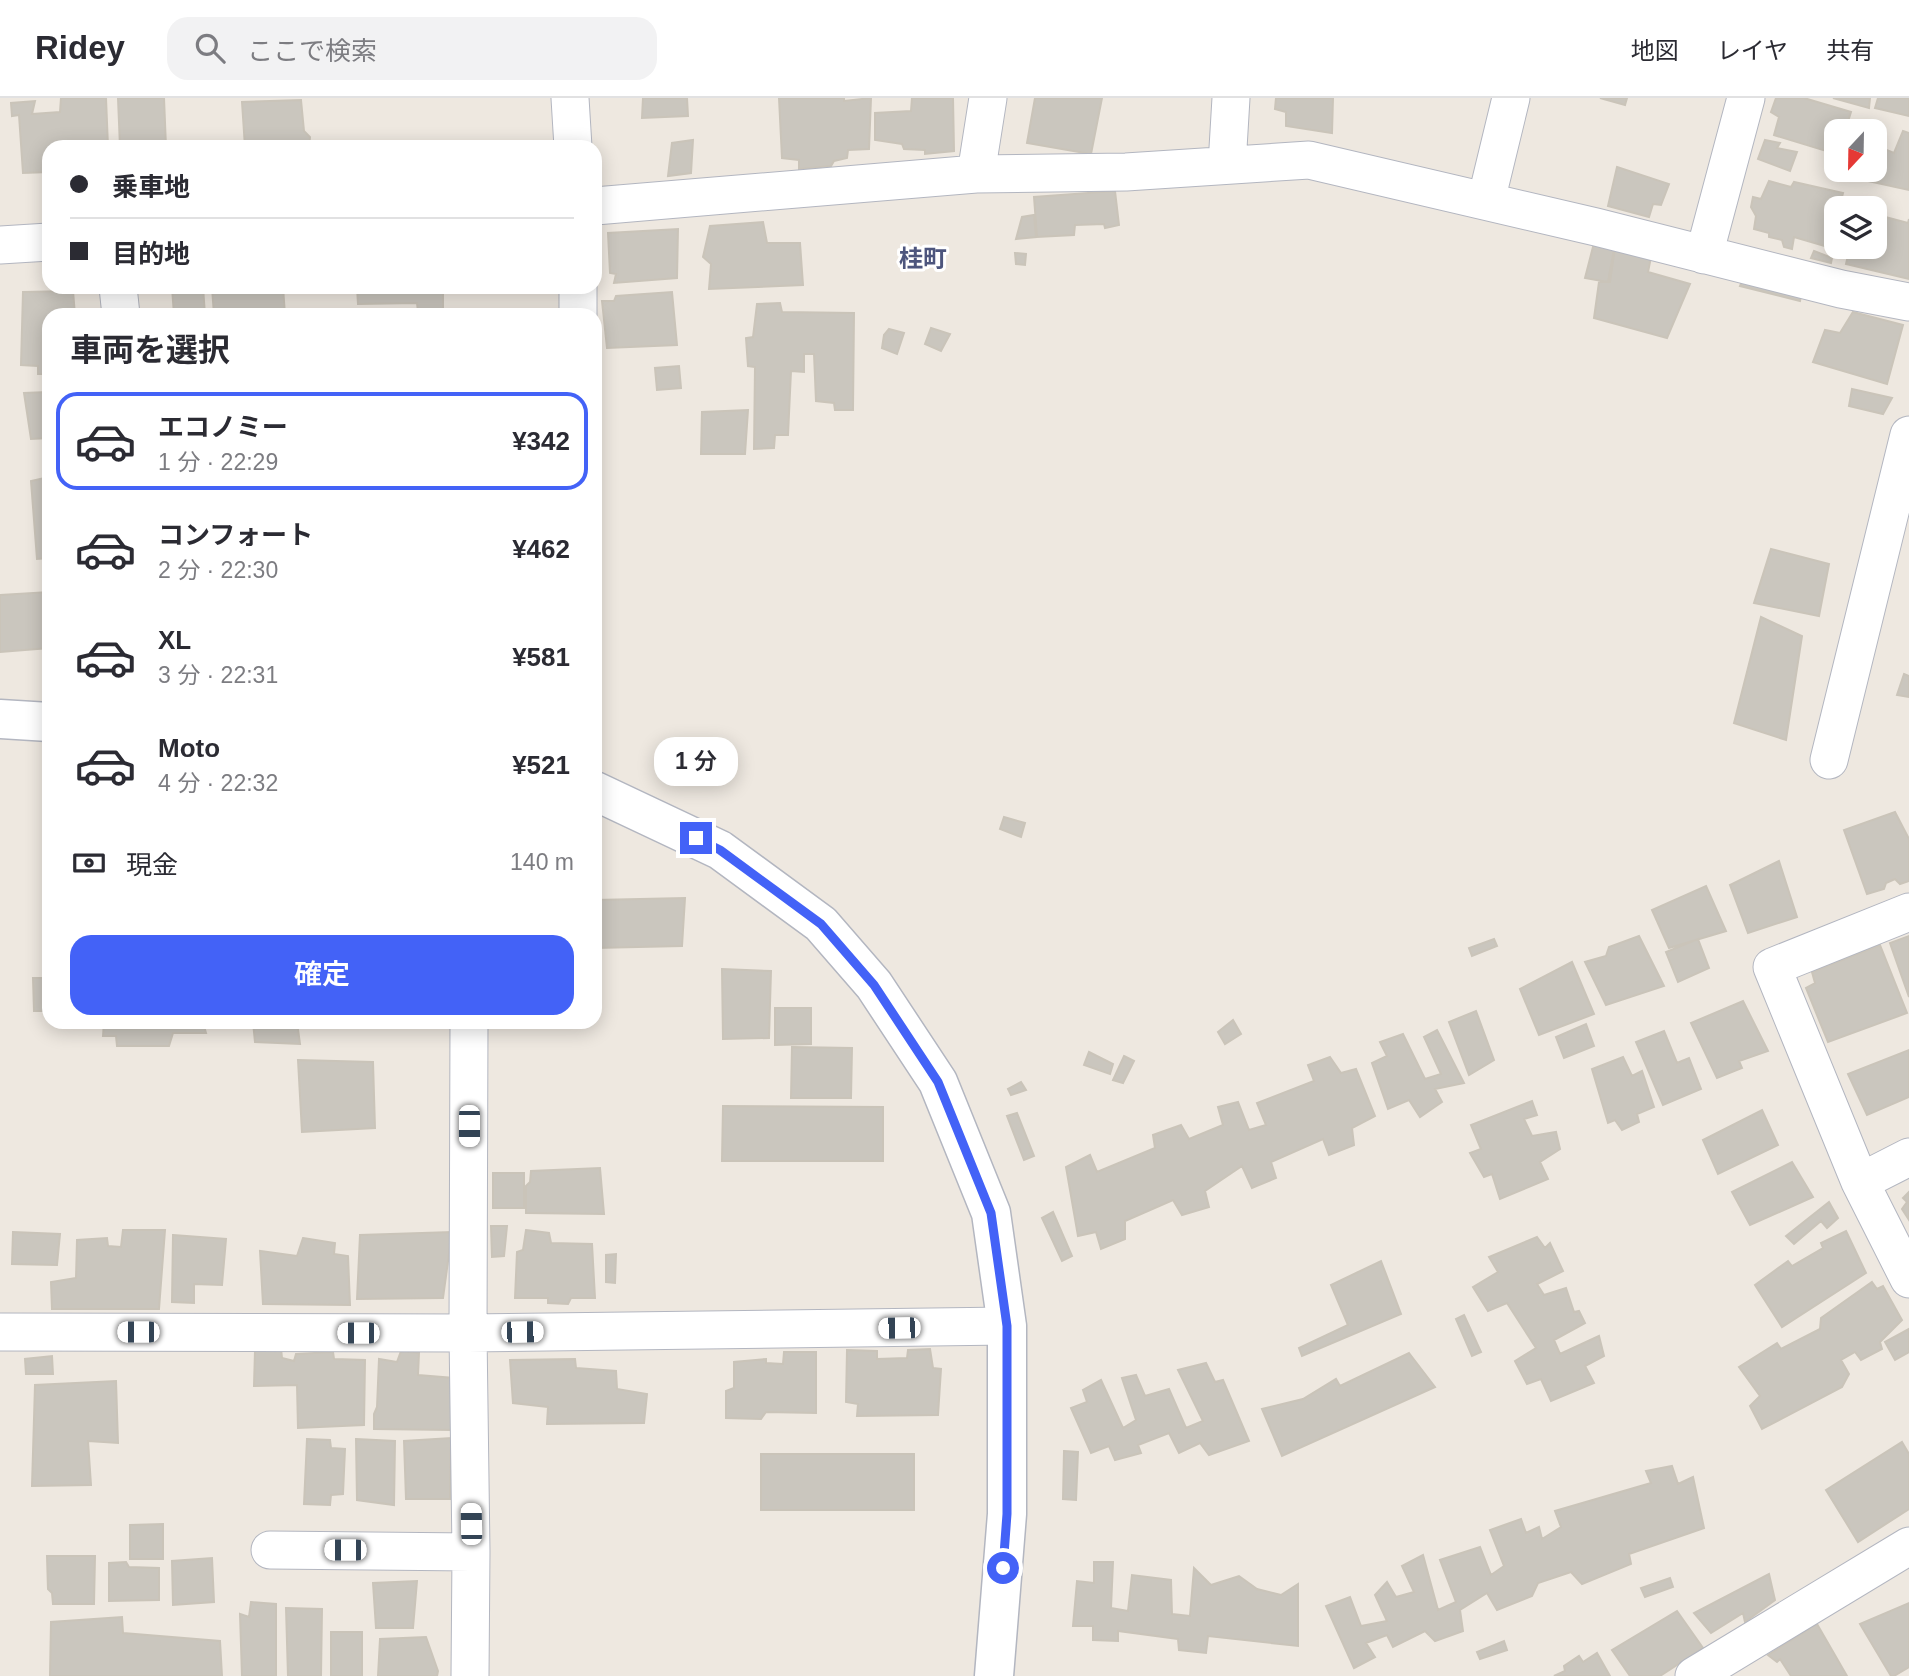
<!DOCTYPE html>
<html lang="ja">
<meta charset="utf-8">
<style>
body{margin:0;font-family:Helvetica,"Noto Sans JP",sans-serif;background:#f2f2f3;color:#2b2b33;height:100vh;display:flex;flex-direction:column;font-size:26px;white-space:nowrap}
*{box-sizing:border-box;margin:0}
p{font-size:23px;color:#7c7c81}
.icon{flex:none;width:38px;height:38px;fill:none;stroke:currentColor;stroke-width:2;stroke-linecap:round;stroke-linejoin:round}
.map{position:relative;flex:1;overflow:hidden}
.panel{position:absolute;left:42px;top:210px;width:560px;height:721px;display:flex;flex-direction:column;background:#fff;border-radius:21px;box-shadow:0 4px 18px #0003}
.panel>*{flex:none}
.banner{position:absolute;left:42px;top:42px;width:560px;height:154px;border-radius:21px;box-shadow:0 4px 18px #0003;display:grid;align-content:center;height:154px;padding:0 28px;background:#fff}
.needle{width:46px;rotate:202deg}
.controls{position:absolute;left:1824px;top:21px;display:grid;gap:14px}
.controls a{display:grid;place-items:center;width:63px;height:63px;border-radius:14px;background:#fff;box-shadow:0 4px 18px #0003;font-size:35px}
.end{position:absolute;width:32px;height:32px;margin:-16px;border:9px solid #4362f7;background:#fff;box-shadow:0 0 0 4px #fff}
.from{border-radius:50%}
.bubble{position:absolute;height:49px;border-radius:21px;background:#fff;box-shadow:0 4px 18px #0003;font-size:23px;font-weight:600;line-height:49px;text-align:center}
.car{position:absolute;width:21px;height:42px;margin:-21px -10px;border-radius:9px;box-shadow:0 0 5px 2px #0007;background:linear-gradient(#fff 24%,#345 0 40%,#fff 0 76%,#345 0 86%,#fff 0)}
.banner b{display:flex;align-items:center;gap:24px;height:66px;font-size:26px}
.banner b+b{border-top:2px solid #e1e1e2}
.banner i{width:18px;height:18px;background:#2b2b33}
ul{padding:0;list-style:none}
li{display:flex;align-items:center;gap:21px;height:98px;margin:0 14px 10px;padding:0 14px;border:4px solid transparent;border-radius:21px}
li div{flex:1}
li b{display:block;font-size:26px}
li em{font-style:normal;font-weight:600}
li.on{border-color:#4362f7}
li>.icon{width:63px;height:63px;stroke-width:1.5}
h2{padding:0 28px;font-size:32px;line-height:84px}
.pay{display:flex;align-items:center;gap:18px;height:77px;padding:0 28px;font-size:26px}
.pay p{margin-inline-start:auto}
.action{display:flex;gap:14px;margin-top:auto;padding:14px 28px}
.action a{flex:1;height:80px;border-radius:21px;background:#4362f7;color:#fff;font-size:28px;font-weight:600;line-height:80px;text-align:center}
header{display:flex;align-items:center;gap:42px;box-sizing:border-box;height:98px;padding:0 35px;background:#fff;border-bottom:2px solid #e1e1e2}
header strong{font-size:33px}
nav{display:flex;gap:38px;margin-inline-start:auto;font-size:24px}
.search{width:490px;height:63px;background:#f2f2f3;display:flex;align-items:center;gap:18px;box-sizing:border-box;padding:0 24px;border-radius:21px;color:#7c7c81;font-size:26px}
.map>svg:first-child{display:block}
.building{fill:#cac6be;stroke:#cac4b9;stroke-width:2}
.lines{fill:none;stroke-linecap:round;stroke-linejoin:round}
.minor-casing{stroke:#b3b6c0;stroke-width:39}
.tertiary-casing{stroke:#b3b6c0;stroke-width:41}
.minor{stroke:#fff;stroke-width:37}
.tertiary{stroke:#fff;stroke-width:38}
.route{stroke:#4362f7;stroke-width:9}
.labels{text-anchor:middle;stroke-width:6;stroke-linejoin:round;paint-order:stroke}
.quarter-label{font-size:24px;font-weight:bold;fill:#4d557d;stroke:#fff}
</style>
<header>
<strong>Ridey</strong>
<div class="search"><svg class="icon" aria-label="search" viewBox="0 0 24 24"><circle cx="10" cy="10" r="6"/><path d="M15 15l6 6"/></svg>ここで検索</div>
<nav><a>地図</a><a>レイヤ</a><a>共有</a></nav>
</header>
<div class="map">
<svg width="1909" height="1578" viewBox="0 0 1909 1578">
<rect width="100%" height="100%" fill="#eee8e0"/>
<path class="building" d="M61 0H106L108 49H49V74L23 75 19 17 12 18 11 5 35 3 32 16 60 14Z
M118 0H164L166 49H120Z
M643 0H687L688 18 642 20Z
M779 0H844V3L871 0 869 51 848 52 847 60 834 63 831 68 799 71V62L782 60Z
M912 0H953L954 53 925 56V52L904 51 902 46 875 42V15L911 13Z
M1035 0H1102L1091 56 1027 45Z
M1276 0H1333L1332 35 1286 28V14L1275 11Z
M1600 0H1627L1625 7Z
M1776 0H1804L1851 14 1845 33H1836V56L1774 37 1779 19 1771 14Z
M1833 0H1870L1869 10Z
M1878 0H1909V18L1875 10Z
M301 2 304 33 310 39 309 49H245L242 4Z
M1903 33 1909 35V92L1859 81 1863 72H1874V47L1894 55Z
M693 42 691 75 668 78 672 45Z
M1765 42 1780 45 1777 50 1797 54 1790 73 1758 61Z
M1617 69 1669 86 1661 107 1653 106 1649 119 1608 108Z
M1769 83 1791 89 1794 84 1843 95 1839 110H1836V120L1828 149 1794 139 1792 151 1784 149 1782 142 1769 139V135L1754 131 1756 118 1751 109 1753 99 1761 101Z
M1115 93 1119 127 1105 130 1104 126 1075 127 1074 137 1037 139 1034 99Z
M1874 116 1908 125 1909 121V181L1846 166 1850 149H1874Z
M1034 117 1036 139 1016 141 1022 119Z
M763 124 767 145H800L803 187 709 191 711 166 703 159 710 128Z
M678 131 677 180 614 185 616 176 610 175 608 135Z
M1594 145 1614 151 1608 184 1585 180Z
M1615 149 1651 159 1648 174 1690 186 1667 240 1594 220 1599 184H1610Z
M1814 153 1832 160 1831 165 1811 160Z
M1015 155 1026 156 1025 167 1016 166Z
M1743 181 1802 194 1800 203 1740 188Z
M172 189H203L205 217H174Z
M212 189H283L285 217H214Z
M357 189H443V214H418L417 205 358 206Z
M73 193 75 217H49V276H38V268L21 267 23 194Z
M672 194 677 247 607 250 602 203H614L616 198Z
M780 205 782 214 854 215 853 312H835L834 305 816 303 814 256H804V274L791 273 788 337H775L774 350 754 351 755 269 748 268 746 240 753 239 757 206Z
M537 212H556V217H539Z
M1853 214 1903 227 1887 286 1813 264 1825 232 1840 235Z
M931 230 950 236 941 253 925 246Z
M889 231 904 235 897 256 882 250 884 237Z
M679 268 681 290 657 292 655 270Z
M48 285H49V340L31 341 24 295 49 294Z
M1852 291 1892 300 1883 316 1849 308Z
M748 312 745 356H701L702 314Z
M49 379V460L37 461 31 383Z
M1771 451 1829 466 1819 518 1754 505Z
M49 494V550L0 554V497Z
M1761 519 1802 538 1786 642 1734 625Z
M1904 576 1909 578V599L1897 597Z
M1895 714 1909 741V783L1900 786 1895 781 1886 785 1884 791 1867 796 1844 732Z
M1004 719 1025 725 1021 739 1000 731Z
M1779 763 1797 819 1748 835 1730 787Z
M1706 788 1726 833 1669 850 1652 812Z
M685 800 682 848 595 850V802Z
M1639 838 1664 888 1606 907 1585 864 1606 858 1609 849Z
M1909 838V899L1890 845Z
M1494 841 1497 848 1472 858 1469 850Z
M1698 841 1709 870 1678 884 1666 854Z
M1880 847 1907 915 1828 944 1806 890 1815 885 1812 874Z
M1572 864 1594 916 1539 937 1520 891Z
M722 871 771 873 769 940 723 941Z
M33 880H49V913H34Z
M1743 903 1768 953 1739 963 1742 970 1717 980 1691 925Z
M775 910H811V946L775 947Z
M1476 913 1494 962 1469 977 1449 924Z
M1233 922 1241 936 1225 946 1218 934Z
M104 924H212V927L204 928 206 935H173L169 948H117L116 938H103Z
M253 924H297L300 946 255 944Z
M1586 926 1594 948 1564 960 1556 939Z
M1437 932 1464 985 1435 991 1442 1004 1420 1019 1409 1002 1388 1011 1372 965 1387 958 1380 944 1403 936 1425 981 1441 976 1424 939Z
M1664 933 1677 965 1689 960 1701 991 1663 1007 1636 944Z
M792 949 852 950 851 1000H791Z
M1909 952V999L1867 1017 1848 976Z
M1089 954 1113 966 1110 976 1084 967Z
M1124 958 1134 963 1123 985 1113 982Z
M1330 959 1341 975 1356 971 1375 1018 1352 1030 1354 1047 1329 1057 1323 1041 1271 1064 1276 1080 1252 1090 1242 1068 1205 1093 1209 1109 1182 1117 1173 1102 1125 1123V1141L1101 1151 1096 1134 1078 1138 1066 1069 1090 1057 1097 1074 1155 1050 1153 1037 1181 1027 1189 1041 1223 1027 1218 1009 1238 1004 1249 1032 1266 1027 1257 1005 1314 983 1308 967Z
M1623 959 1632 978 1642 973 1654 1009 1637 1016 1639 1024 1622 1032 1615 1022 1608 1025 1592 971Z
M298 962 373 964 375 1030 302 1034Z
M1021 984 1026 992 1011 997 1008 991Z
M1532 1003 1537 1017 1524 1021 1532 1038 1556 1034 1560 1051 1540 1064 1548 1081 1500 1101 1492 1076 1484 1079 1470 1055 1481 1051 1471 1027Z
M723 1008 883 1009V1063H722Z
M1762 1012 1778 1047 1718 1076 1703 1042Z
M1017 1015 1034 1058 1024 1062 1007 1018Z
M1792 1064 1813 1099 1750 1127 1732 1094Z
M600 1070 604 1116 526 1115V1088L530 1084 531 1073Z
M493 1075H524V1110H493Z
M1909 1094V1122L1902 1111 1907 1104 1903 1100Z
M1829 1104 1838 1120 1827 1130 1821 1123 1794 1146 1786 1138Z
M1053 1114 1072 1158 1062 1163 1042 1120Z
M491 1128H507L504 1158 492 1159Z
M123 1132H165L159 1211H52L51 1184 76 1180 77 1142 107 1140 108 1148 121 1149Z
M526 1132 549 1135 551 1145 592 1146 595 1200H571L568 1206 548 1205V1200H515L517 1154 523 1152Z
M1846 1133 1866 1175 1782 1229 1755 1187 1788 1163 1792 1168 1823 1150 1821 1145Z
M13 1134 60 1136 57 1167 12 1166Z
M452 1134 443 1200 357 1201 360 1137Z
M173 1137 226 1141 222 1187 194 1186V1205L172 1204Z
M1537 1139 1545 1150 1550 1145 1563 1173 1537 1186 1544 1197 1566 1190 1574 1214 1579 1213 1585 1225 1554 1242 1560 1256 1599 1238 1604 1258 1585 1268 1594 1285 1551 1303 1541 1281 1527 1286 1515 1263 1536 1250 1507 1205 1488 1213 1473 1189 1498 1174 1489 1159Z
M303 1140 335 1145 334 1156 348 1158 350 1207 263 1206 260 1153 297 1158Z
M616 1156 615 1185 606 1184V1157Z
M1381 1163 1401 1216 1302 1258 1299 1250 1348 1227 1331 1187Z
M1872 1184 1877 1191 1883 1188 1902 1222 1880 1244 1882 1251 1861 1262 1855 1254 1841 1262 1849 1276 1842 1289 1762 1331 1750 1308 1760 1298 1739 1269 1777 1245 1781 1251 1820 1231 1821 1220Z
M1464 1217 1481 1254 1472 1258 1456 1221Z
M1909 1231V1254L1895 1262 1885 1244Z
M281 1250 282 1260 294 1263 296 1256 333 1254 334 1261 365 1262 364 1327 298 1330 297 1287 254 1288 255 1253Z
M930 1251 933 1270 941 1271 938 1317 857 1318 858 1306 846 1304 847 1252 877 1253V1261L907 1260 908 1252Z
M401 1253 419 1255 418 1277 454 1280 452 1332 374 1331V1316L377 1309 379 1261 397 1264Z
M784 1254H816V1315L766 1314 761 1321 726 1320V1293L734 1290V1264L766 1261V1265L783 1266Z
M1409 1255 1435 1289 1282 1358 1262 1311 1303 1301 1336 1281 1340 1288Z
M52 1258 53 1276H26L25 1261Z
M575 1261 576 1270 616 1273 617 1291 647 1296 644 1325 547 1326 548 1309 513 1305 510 1262Z
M1206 1265 1215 1284 1223 1282 1249 1343 1209 1357 1200 1345 1179 1355 1169 1335 1138 1347 1141 1355 1115 1362 1109 1348 1091 1355 1071 1310 1087 1304 1083 1292 1101 1282 1123 1330 1136 1322 1122 1280 1136 1277 1145 1298 1169 1291 1186 1330 1203 1323 1178 1272Z
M116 1283 118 1345 88 1343 91 1387 32 1388 35 1287Z
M451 1340 450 1401H406L404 1343Z
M307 1341 330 1342 331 1350 345 1351 343 1396 331 1397 330 1407 304 1406Z
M356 1341 395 1343 394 1407 357 1402Z
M1902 1344 1909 1356V1411L1858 1444 1826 1392Z
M1064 1353 1078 1354 1076 1402 1063 1401Z
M761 1356H914V1412H761Z
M1672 1368 1678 1386 1693 1379 1704 1430 1629 1456 1631 1466 1582 1486 1571 1474 1538 1485 1532 1498 1497 1512 1487 1495 1460 1512 1463 1533 1435 1543 1425 1533 1393 1549 1387 1537 1366 1545 1375 1559 1354 1570 1326 1508 1350 1499 1361 1528 1387 1523 1375 1497 1387 1484 1396 1499 1414 1494 1402 1468 1423 1457 1438 1512 1456 1504 1440 1462 1480 1449 1491 1477 1504 1468 1490 1432 1521 1421 1526 1435 1539 1429 1542 1441 1561 1429 1555 1413 1651 1385 1646 1373Z
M163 1426V1461H130V1427Z
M47 1458H95L94 1506H53L52 1495 48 1491Z
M212 1460 214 1504 173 1507 172 1463Z
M126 1464 129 1469 159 1470V1502L109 1503V1465Z
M1094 1464H1113L1111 1510 1128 1513 1132 1477 1171 1482 1172 1516 1190 1518 1194 1470 1211 1487 1239 1478 1257 1491 1281 1497 1298 1486V1548L1208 1538 1206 1555 1179 1552 1178 1541 1118 1533V1543L1093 1542V1528H1073L1077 1483 1094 1485Z
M1769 1476 1775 1502 1745 1524 1743 1515 1711 1535 1694 1515Z
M1670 1480 1673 1489 1645 1499 1641 1490Z
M417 1483 413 1530H376L373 1485Z
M251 1504 276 1506V1578H242L240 1516 249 1519Z
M1909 1505V1569L1894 1578H1891L1860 1526Z
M286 1510 322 1511 321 1578H288Z
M1677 1513 1703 1550 1660 1578H1630L1612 1552Z
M122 1519 123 1535 220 1543 222 1578H50L51 1524Z
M1817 1526 1847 1578H1791L1780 1561 1777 1564 1768 1557Z
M331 1534H362V1578H331Z
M426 1539 438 1573 437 1578H378L380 1541Z
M1504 1543 1507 1552 1480 1561 1477 1554Z
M1597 1555 1610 1578H1554L1565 1573 1564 1568 1579 1558 1583 1564Z"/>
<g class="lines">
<defs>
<path id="minor" d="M570 0 573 49
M1227 67 1231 0
M976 76 988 0
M1486 103 1511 0
M595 108 976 76 1126 74 1309 62 1596 129 1841 191 1909 204
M0 147 49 144
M1704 157 1746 0
M118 189 121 217
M578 189V217
M1829 662 1909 337
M469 924 468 1235 471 1454 470 1578
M1909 1059 1860 1084 1909 1181
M1860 1084 1772 869 1909 814
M0 1234 468 1235 1007 1228
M270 1452 471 1454
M1694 1578 1909 1448"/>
<path id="tertiary" d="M0 621 49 624
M595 693 720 752 821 826 874 887 938 984 991 1115 1007 1228V1416L994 1578"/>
</defs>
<use href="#minor" class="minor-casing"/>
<use href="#tertiary" class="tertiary-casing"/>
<use href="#minor" class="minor"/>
<use href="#tertiary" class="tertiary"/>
</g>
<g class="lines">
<path class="route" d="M696 740 720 752 821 826 874 887 938 984 991 1115 1007 1228V1416L1003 1470"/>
</g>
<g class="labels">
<g class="quarter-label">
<text x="923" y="169">桂町</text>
</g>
</g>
</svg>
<div class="controls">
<a><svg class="needle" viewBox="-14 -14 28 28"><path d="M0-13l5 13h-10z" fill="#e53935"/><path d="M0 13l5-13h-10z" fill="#7c7c81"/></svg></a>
<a><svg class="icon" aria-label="layers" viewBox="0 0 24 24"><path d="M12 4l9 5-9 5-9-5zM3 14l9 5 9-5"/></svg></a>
</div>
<i class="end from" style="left:1003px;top:1470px"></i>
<i class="end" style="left:696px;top:740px"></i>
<div class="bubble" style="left:654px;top:639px;width:84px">1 分</div>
<i class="car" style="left:469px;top:1028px;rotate:180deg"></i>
<i class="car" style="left:899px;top:1230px;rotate:269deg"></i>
<i class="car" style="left:138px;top:1234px;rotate:270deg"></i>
<i class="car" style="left:522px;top:1234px;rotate:89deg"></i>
<i class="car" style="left:358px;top:1235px;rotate:270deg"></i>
<i class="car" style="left:471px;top:1426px;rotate:359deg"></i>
<i class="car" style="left:345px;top:1452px;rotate:270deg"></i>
<div class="banner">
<b><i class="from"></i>乗車地</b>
<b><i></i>目的地</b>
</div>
<section class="panel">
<h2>車両を選択</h2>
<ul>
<li class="on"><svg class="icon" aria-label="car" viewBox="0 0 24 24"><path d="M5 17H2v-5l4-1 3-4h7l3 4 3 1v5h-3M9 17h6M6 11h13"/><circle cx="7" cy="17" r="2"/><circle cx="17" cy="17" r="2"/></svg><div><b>エコノミー</b><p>1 分 · 22:29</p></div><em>¥342</em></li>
<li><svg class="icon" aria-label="car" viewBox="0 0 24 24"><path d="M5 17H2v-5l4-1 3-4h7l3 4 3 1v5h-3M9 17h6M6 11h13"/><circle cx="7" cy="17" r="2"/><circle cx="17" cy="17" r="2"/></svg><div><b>コンフォート</b><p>2 分 · 22:30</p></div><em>¥462</em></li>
<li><svg class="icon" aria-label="car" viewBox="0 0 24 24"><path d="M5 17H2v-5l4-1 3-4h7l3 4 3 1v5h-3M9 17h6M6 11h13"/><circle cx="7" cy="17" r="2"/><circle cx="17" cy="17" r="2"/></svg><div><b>XL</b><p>3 分 · 22:31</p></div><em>¥581</em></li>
<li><svg class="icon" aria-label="car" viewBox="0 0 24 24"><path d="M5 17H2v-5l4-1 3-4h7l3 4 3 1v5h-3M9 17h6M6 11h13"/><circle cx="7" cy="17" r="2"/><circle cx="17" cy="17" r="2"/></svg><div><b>Moto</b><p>4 分 · 22:32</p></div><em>¥521</em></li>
</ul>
<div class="pay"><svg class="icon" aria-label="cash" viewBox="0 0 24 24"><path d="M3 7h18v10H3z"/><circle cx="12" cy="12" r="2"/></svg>現金<p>140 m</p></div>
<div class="action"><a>確定</a></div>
</section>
</div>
